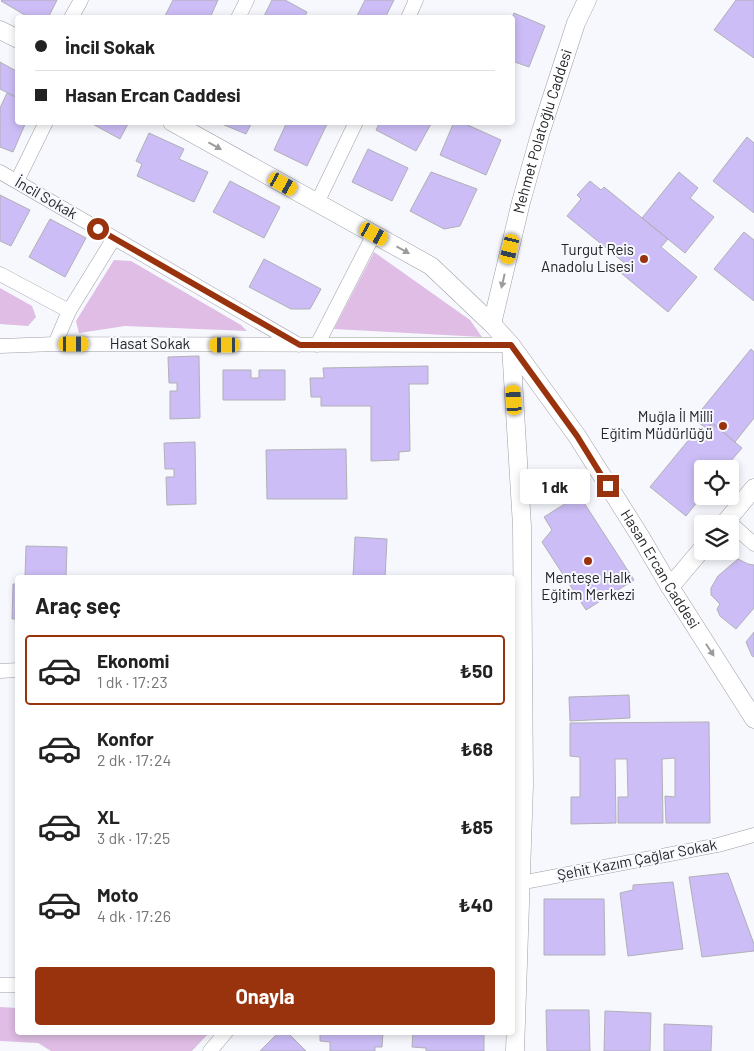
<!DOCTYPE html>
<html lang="tr">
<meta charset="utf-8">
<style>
body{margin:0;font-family:Barlow,sans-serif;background:#f2f2f2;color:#222;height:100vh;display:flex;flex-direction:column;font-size:19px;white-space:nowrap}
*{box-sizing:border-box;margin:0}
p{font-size:16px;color:#767676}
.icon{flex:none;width:28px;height:28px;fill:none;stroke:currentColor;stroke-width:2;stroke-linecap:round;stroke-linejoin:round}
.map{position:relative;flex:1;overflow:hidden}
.details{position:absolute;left:15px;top:575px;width:500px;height:460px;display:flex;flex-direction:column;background:#fff;border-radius:5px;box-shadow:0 2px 8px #0003}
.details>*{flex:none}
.guide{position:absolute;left:15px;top:15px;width:500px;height:110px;border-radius:5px;box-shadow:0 2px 8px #0003;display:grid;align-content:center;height:110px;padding:0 20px;background:#fff}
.buttons{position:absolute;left:694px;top:460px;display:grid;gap:10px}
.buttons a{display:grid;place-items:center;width:45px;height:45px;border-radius:5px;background:#fff;box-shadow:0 2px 8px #0003;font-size:25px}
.end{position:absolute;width:22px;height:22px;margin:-11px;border:6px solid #99330d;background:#fff;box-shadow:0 0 0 2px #fff}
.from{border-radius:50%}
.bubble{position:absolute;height:35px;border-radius:5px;background:#fff;box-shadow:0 2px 8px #0003;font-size:16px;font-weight:700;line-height:35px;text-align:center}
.car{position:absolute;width:15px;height:30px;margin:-15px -8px;border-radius:6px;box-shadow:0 0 4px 1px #0007;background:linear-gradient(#f5c518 24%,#345 0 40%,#f5c518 0 76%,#345 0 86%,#f5c518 0)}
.guide b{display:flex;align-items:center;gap:18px;height:48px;font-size:19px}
.guide b+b{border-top:1px solid #e0e0e0}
.guide i{width:12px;height:12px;background:#222}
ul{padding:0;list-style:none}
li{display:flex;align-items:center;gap:15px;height:70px;margin:0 10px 8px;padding:0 10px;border:2px solid transparent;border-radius:5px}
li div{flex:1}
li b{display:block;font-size:19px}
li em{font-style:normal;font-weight:700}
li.active{border-color:#99330d}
li>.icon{width:45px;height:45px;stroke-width:1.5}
h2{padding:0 20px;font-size:22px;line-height:60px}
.button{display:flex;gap:10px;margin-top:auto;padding:10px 20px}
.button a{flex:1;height:58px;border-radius:5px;background:#99330d;color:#fff;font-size:20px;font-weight:700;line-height:58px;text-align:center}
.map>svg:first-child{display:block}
.green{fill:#dfbde4}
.building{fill:#ccbdf6;stroke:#b1b0b5}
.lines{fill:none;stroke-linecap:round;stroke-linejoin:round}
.minor-casing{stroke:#9e9fa5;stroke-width:15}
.tertiary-casing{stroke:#9e9fa5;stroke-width:19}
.minor{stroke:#fff;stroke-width:14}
.tertiary{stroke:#fff;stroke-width:18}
.oneway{fill:#9c9c9d}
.route{stroke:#99330d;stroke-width:6}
.poi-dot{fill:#99330d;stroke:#f6f8fe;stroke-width:2}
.labels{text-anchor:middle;stroke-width:4;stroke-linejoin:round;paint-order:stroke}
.street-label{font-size:15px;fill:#232426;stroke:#f6f8fe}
.poi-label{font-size:15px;fill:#232426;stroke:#f6f8fe;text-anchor:end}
</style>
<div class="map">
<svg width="754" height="1051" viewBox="0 0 754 1051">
<rect width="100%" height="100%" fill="#f6f8fe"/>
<path class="green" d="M374 252 470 320 482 337 334 329Z
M114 260 131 261 241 325 247 331 125 326 79 333 76 321Z
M0 288 32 306 36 317 28 326 0 324Z
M0 1007 17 1008 18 1032 209 1033 192 1051H51L38 1043 0 1041Z"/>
<path class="building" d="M2 0H57L48 18H30L1 1Z
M173 0H218L210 18H168L165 16Z
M272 0H285L307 12 304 18H263Z
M365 0H394L385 18H356Z
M736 0H754V58L714 30Z
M514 13 545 26 529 67 512 61V18Z
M0 62 18 72V98L0 89Z
M7 93 18 98V122H26L13 152 0 147V108Z
M89 122H129L120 139Z
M217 122H252L246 134Z
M287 122H328L307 166 274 150Z
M380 122H432L416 151 376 130Z
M454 122H461L501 140 486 175 440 155Z
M149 133 184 149 179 159 208 172 194 202 137 176 142 164 136 161Z
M747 137 754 143V213L713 181Z
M368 149 408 168 392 201 352 182Z
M431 172 477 189 460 226 444 229 410 211Z
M679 172 698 188 690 198 714 217 685 253 642 218Z
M230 181 280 207 264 238 213 212Z
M590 181 601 190 604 187 668 239 661 247 697 277 668 312 621 273 627 265 567 216 581 199 577 195Z
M0 195 30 210 11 246 0 241Z
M50 219 86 238 65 277 29 257Z
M744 232 754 240V301L714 269Z
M264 259 321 289 310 309H291L249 287Z
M751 349 754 352V418L735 442 712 423 707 429 694 419Z
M199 356 200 418 170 419V391H177V383H169L168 357Z
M428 366V384H409L410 451 399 452V460L371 461V406H321V397H311L310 378H324L323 368Z
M223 370H251V378H259V370H285V400H223Z
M712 423 742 448 724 469H702V496L686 516 650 487 696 431 702 435Z
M195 442 196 504 167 505 166 477H174V469H165L164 443Z
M346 449 347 499H267L266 450Z
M579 495 634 580 586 610 542 542 552 530 544 517Z
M355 537 387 539 385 578H353Z
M26 546 67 547 66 578H25Z
M738 559 748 564 754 565V608L736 629 720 616 717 609 720 604 711 595V588L718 576Z
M13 584H18V619H12Z
M754 632V657L752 656 746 642Z
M629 695 630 718 570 721 569 697Z
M709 722 710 823H666L665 796 675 797V758L662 759 663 823H618V797H628L627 759H615L616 823 571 824V797H580V757L570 756V723Z
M728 873 754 944V951L702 957 689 877Z
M673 882 683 949 628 956 620 893 633 890V885Z
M544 899H604L605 955H544Z
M546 1010H589L590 1051H547Z
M605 1011 651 1013 650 1051H604Z
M664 1024 712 1026 711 1051H664Z
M279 1032H287L306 1051H260Z
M320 1032H383L382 1047H375V1051H330V1042L320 1041Z
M413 1032H484V1051H426V1048L412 1047Z"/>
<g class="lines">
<defs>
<path id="minor" d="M71 18 81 0
M238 18 247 0
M408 18 416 0
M0 172 299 345
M17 181 46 122
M317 203 356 122
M0 274 69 311
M55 344 69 311 114 238
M317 345 374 234
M0 346 55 344 511 345
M727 520 754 544
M0 671 18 670
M520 883 718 845 754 835
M0 985H18
M210 1051 226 1032"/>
<g id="tertiary">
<path d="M0 30 18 39"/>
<path id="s1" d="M172 122 431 266 492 324 511 345 577 436 640 536 670 587 754 719"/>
<path id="s2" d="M492 324 521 202 541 131 576 23 587 0"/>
<path d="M511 346 522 526 524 785 515 1051"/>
<path d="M724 524 754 488"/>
<path d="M670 587 702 549"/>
</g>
</defs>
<use href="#minor" class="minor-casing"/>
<use href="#tertiary" class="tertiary-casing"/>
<use href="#minor" class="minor"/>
<use href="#tertiary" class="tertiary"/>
</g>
<defs><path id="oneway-solid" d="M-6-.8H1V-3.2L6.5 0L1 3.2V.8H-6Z" transform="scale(1.25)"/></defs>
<g class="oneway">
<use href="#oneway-solid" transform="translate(215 146) rotate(29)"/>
<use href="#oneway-solid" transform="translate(403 250) rotate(29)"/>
<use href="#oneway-solid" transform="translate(503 281) rotate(103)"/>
<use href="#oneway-solid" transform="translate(710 650) rotate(57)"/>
</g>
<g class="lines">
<path class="route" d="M98 229 300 345H511L577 436 608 486"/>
</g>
<g class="poi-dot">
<circle cx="644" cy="259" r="5"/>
<circle cx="723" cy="426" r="5"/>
<circle cx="588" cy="561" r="5"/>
</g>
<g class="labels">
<g class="street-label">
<text dy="5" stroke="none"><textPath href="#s2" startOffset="199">Mehmet Polatoğlu Caddesi</textPath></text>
<text transform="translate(46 198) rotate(30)" y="5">İncil Sokak</text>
<text x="150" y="349">Hasat Sokak</text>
<text dy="5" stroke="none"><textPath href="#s1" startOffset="678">Hasan Ercan Caddesi</textPath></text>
<text transform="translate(637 860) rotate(-11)" y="5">Şehit Kazım Çağlar Sokak</text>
</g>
<g class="poi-label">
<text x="634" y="255">Turgut Reis<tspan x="634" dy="17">Anadolu Lisesi</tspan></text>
<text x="713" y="422">Muğla İl Milli<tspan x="713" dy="17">Eğitim Müdürlüğü</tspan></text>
<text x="588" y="583" text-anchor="middle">Menteşe Halk<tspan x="588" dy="17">Eğitim Merkezi</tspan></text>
</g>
</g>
</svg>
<div class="buttons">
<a><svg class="icon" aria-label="locate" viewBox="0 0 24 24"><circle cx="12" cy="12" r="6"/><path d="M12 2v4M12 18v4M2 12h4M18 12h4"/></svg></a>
<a><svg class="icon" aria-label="layers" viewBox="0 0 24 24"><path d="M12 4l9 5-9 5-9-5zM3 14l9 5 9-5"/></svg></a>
</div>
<i class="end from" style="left:98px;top:229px"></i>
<i class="end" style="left:608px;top:486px"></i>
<div class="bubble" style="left:520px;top:469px;width:70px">1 dk</div>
<i class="car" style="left:283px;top:184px;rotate:119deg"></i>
<i class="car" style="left:374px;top:234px;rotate:119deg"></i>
<i class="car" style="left:510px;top:249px;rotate:193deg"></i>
<i class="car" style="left:74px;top:344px;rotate:90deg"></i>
<i class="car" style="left:225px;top:345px;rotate:270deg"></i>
<i class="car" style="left:514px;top:400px;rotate:356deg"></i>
<div class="guide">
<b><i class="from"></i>İncil Sokak</b>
<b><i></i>Hasan Ercan Caddesi</b>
</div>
<section class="details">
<h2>Araç seç</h2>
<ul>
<li class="active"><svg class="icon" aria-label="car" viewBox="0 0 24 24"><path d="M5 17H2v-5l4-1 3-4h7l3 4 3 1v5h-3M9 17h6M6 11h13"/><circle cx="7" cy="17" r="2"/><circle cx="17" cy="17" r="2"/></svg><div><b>Ekonomi</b><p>1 dk · 17:23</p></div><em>₺50</em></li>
<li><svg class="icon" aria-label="car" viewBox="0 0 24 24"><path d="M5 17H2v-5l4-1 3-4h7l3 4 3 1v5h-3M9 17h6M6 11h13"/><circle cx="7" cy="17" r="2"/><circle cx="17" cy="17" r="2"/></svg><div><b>Konfor</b><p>2 dk · 17:24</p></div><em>₺68</em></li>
<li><svg class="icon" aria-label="car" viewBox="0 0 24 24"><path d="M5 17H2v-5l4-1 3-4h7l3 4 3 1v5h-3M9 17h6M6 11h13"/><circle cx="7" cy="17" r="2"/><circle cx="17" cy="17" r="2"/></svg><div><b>XL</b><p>3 dk · 17:25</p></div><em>₺85</em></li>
<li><svg class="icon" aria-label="car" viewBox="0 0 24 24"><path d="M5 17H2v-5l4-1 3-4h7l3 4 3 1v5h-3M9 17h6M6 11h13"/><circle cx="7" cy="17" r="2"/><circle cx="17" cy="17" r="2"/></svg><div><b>Moto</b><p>4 dk · 17:26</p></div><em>₺40</em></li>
</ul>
<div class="button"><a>Onayla</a></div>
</section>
</div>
